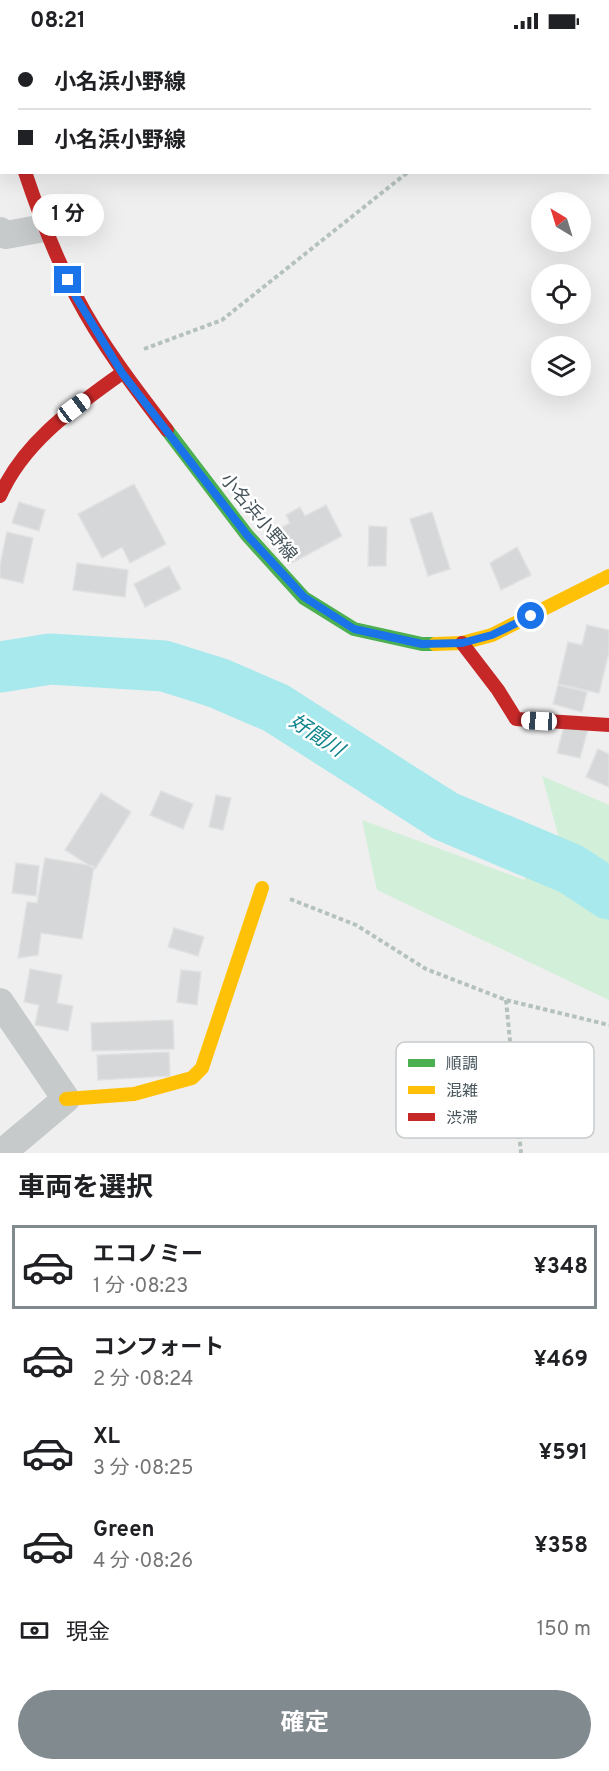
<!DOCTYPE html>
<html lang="ja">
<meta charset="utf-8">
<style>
body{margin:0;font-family:Overpass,"Noto Sans JP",sans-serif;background:#f2f2f2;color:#202124;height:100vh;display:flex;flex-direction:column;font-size:22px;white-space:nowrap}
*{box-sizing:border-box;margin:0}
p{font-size:20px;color:#757577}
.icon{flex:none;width:33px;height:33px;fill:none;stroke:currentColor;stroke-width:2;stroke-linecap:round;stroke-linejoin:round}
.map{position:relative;height:1111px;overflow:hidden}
.sheet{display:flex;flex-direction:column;background:#fff;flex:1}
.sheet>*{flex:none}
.banner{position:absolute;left:0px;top:0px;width:609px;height:132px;box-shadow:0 6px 24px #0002;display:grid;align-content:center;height:132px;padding:0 18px;background:#fff}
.needle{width:39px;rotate:322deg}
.tools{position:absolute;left:531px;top:150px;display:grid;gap:12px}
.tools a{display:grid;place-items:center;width:60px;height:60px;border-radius:50%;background:#fff;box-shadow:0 6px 24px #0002;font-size:30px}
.end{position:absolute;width:27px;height:27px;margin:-14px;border:8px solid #1a73e8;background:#fff;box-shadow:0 0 0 3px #fff}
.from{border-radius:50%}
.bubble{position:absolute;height:42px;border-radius:21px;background:#fff;box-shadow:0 6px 24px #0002;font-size:20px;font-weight:700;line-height:42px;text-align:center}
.car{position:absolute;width:18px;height:36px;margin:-18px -9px;border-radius:8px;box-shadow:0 0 4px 2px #0007;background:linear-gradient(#fff 24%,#345 0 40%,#fff 0 76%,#345 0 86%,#fff 0)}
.banner b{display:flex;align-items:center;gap:21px;height:57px;font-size:22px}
.banner b+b{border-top:2px solid #e0e0e0}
.banner i{width:15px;height:15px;background:#202124}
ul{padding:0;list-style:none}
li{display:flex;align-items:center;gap:18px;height:84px;margin:0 12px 9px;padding:0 6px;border:3px solid transparent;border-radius:0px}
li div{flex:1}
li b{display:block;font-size:22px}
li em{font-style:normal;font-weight:700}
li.current{border-color:#818a8f}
li>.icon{width:54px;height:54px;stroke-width:1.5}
h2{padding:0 18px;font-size:27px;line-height:72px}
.pay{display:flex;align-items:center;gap:15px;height:66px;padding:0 18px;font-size:22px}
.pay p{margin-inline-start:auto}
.action{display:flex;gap:12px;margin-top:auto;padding:12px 18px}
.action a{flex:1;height:69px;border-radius:36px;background:#818a8f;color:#fff;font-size:24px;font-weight:700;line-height:69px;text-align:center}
.status{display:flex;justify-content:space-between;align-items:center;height:42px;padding:0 30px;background:#fff;direction:ltr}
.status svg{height:16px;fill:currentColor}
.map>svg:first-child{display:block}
.green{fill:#d2efd9}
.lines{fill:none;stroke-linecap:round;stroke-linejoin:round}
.river{stroke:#a7e9ed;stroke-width:51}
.building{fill:#d5d7d8;stroke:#e0e1e2;stroke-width:1.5}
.path{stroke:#b5c2bc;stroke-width:4;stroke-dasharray:4.5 3;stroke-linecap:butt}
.street{stroke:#c6cacb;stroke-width:28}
.fast{stroke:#4caf50;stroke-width:14}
.slow{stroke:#ffc107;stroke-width:14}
.jam{stroke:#c62828;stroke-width:14}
.route{stroke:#1a73e8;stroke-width:8}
.labels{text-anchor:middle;stroke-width:5;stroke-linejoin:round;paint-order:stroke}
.street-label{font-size:18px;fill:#46545b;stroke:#fff}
.water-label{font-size:20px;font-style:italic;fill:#0d838a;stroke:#fff}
.key{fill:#fff;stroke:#c8ccce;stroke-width:1.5}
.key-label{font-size:16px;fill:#46545b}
</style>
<div class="status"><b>08:21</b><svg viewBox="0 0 49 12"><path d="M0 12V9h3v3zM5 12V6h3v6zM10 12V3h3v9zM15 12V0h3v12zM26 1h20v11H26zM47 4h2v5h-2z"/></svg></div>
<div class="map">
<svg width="609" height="1111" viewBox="0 0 609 1111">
<rect width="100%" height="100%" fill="#efefef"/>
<path class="green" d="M542 734 609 763V958L377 848 362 778 524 838 559 796Z"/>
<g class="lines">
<path class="river" d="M0 625 50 617 164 624 218 641 276 666 445 774 571 827 609 852"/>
</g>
<path class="building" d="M134 442 166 502 130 521 122 505 102 516 78 472Z
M19 460 45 468 39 489 12 481Z
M326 463 342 494 290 522 273 490 290 481 286 473 300 465 305 474Z
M432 470 450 527 428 534 410 477Z
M369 484 387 485 386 524H368Z
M7 490 33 496 23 541 0 536V523Z
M517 505 531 533 501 548 490 521Z
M77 521 128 528 125 555 73 548Z
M169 524 181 547 145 565 134 542Z
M587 583 609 588V610L599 651 558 642 568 600 582 603Z
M558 643 587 650 582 670 553 662Z
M566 677 589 683 580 716 557 711Z
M598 707 609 712V745L586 735Z
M161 749 193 762 183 787 150 773Z
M101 751 131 770 95 827 65 808Z
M216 753 231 756 223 788 209 785Z
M45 816 94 824 82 897 41 891 38 913 18 916 27 860 37 861Z
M16 821 39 824 36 854 12 851Z
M174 886 204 895 198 914 168 905Z
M30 927 62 933 57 961 73 964 68 989 35 983 39 963 24 960Z
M181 928 201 930 197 963 177 960Z
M173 978 174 1007 92 1009 91 981Z
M169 1010 170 1034 98 1038 97 1013Z"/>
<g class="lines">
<path class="path" d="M570 2 572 0
M144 307 222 278 408 130
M290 857 356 883 426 927 506 958 609 983
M506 958 521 1111"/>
<path class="street" d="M0 189 6 193 44 186
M0 960 66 1057 2 1111"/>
<path class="fast" d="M167 388 247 493 304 556 354 587 422 602H435"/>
<path class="slow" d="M0 57 2 64
M435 602 462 601 492 593 609 534
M66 1057 134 1052 192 1036 202 1026 262 846"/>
<path class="jam" d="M25 130C39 172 55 214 76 254 101 302 134 345 167 388
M0 454C24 399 75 365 122 331
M462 601 498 648 516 677 609 683"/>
</g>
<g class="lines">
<path class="route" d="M68 238 76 255 122 331 247 493 304 555 354 587 422 602 462 601 492 593 531 574"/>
</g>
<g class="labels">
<g class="street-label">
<text transform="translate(259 475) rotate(50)" y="6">小名浜小野線</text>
</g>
<g class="water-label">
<text transform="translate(317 693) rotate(33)" y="7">好間川</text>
</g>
</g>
<rect x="396" y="1000" width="198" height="96" rx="9" class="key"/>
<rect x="408" y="1017" width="27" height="8" fill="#4caf50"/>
<rect x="408" y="1044" width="27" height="8" fill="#ffc107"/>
<rect x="408" y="1071" width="27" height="8" fill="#c62828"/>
<g class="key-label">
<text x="446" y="1027">順調</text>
<text x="446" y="1054">混雑</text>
<text x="446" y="1081">渋滞</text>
</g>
</svg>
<div class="tools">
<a><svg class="needle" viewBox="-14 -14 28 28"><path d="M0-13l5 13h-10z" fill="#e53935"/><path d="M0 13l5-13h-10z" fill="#757577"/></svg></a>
<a><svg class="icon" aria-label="locate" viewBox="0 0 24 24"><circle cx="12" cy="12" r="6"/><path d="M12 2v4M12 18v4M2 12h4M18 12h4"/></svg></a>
<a><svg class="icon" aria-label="layers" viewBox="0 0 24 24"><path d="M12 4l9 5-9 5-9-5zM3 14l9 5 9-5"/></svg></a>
</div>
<i class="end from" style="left:531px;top:574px"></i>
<i class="end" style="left:68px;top:238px"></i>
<div class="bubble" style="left:32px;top:152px;width:72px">1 分</div>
<i class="car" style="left:74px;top:366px;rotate:53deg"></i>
<i class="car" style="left:539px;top:679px;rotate:273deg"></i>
<div class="banner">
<b><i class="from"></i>小名浜小野線</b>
<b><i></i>小名浜小野線</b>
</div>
</div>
<section class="sheet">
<h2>車両を選択</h2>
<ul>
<li class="current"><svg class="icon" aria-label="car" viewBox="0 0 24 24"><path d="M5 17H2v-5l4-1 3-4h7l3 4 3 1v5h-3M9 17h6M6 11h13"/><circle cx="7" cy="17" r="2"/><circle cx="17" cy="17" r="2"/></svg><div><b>エコノミー</b><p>1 分 · 08:23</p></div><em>¥348</em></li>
<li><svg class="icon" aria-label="car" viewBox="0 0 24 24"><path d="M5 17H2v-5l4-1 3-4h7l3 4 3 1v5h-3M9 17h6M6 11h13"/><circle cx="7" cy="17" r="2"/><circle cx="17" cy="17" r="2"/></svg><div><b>コンフォート</b><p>2 分 · 08:24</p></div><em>¥469</em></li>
<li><svg class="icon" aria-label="car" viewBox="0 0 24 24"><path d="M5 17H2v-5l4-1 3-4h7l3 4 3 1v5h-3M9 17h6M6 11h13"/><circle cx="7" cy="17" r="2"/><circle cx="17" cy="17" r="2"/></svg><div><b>XL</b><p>3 分 · 08:25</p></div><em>¥591</em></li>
<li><svg class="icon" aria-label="car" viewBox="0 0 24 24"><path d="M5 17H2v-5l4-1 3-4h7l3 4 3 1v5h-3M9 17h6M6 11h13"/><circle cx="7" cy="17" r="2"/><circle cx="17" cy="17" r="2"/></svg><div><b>Green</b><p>4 分 · 08:26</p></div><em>¥358</em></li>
</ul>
<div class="pay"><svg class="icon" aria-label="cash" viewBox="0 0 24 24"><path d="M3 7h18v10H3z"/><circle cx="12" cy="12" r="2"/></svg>現金<p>150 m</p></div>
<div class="action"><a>確定</a></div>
</section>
